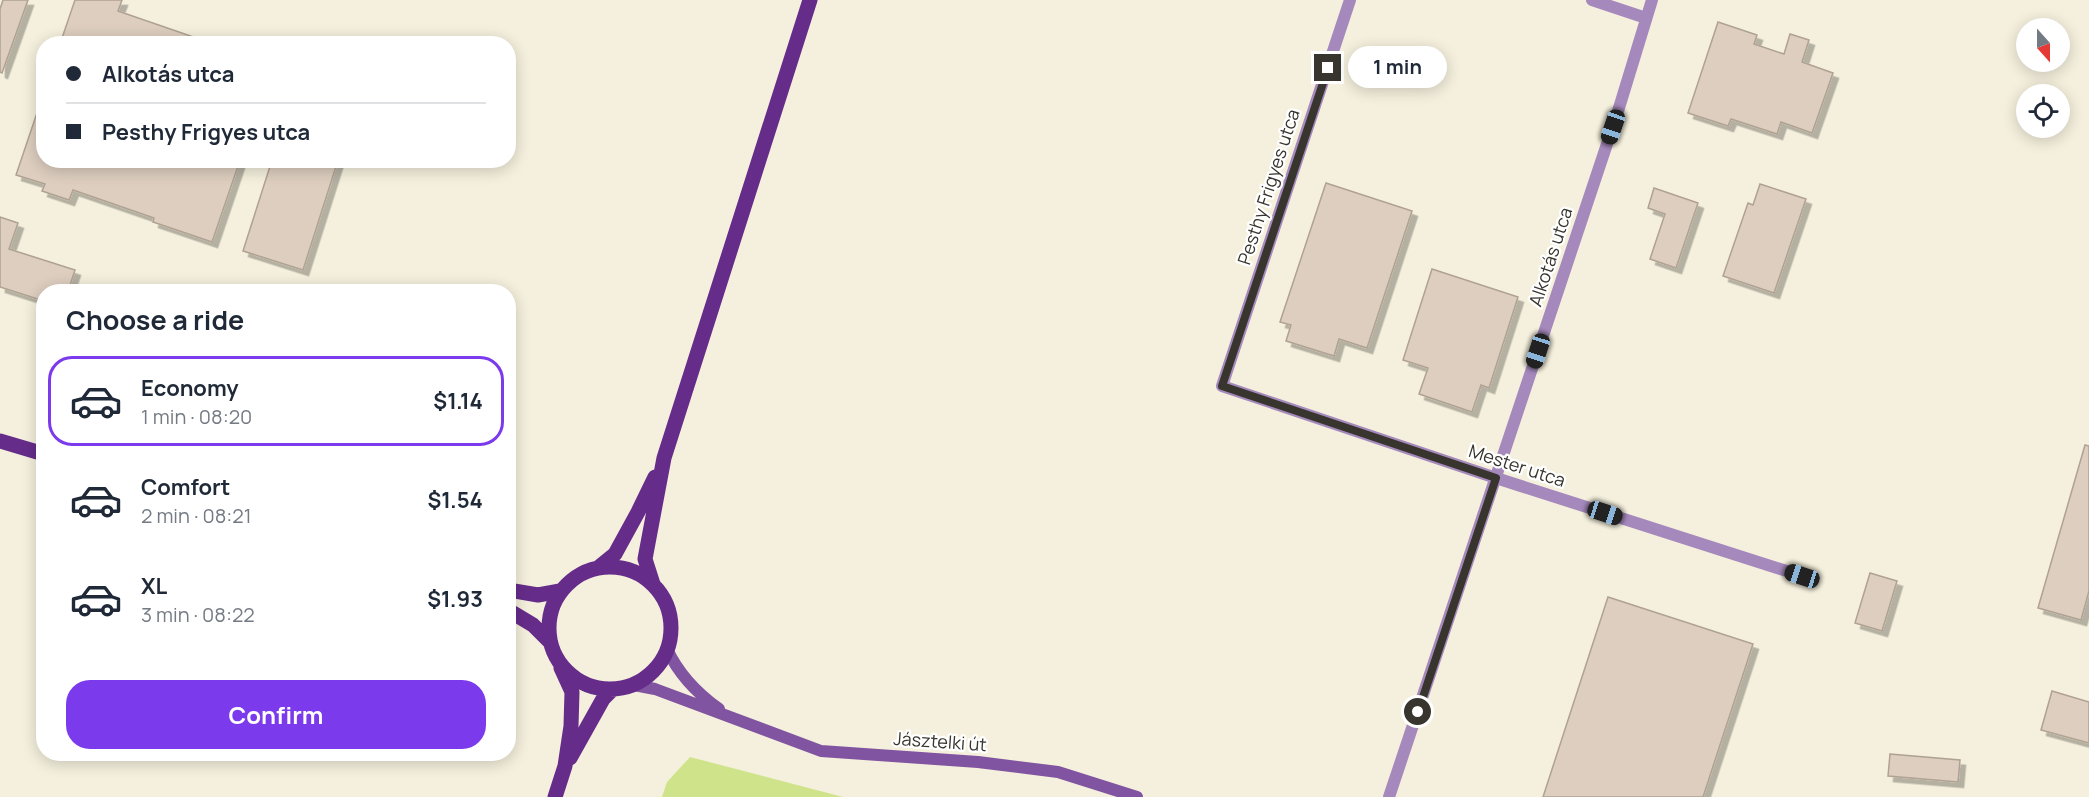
<!DOCTYPE html>
<meta charset="utf-8">
<style>
body{margin:0;font-family:Manrope,sans-serif;background:#f2f2f3;color:#1f2937;height:100vh;display:flex;flex-direction:column;font-size:22px;white-space:nowrap}
*{box-sizing:border-box;margin:0}
p{font-size:20px;color:#747a83}
.icon{flex:none;width:33px;height:33px;fill:none;stroke:currentColor;stroke-width:2;stroke-linecap:round;stroke-linejoin:round}
.map{position:relative;flex:1;overflow:hidden}
.side{position:absolute;left:36px;top:284px;width:480px;height:477px;display:flex;flex-direction:column;background:#fff;border-radius:24px;box-shadow:0 3px 15px #0003}
.side>*{flex:none}
.hud{position:absolute;left:36px;top:36px;width:480px;height:132px;border-radius:24px;box-shadow:0 3px 15px #0003;display:grid;align-content:center;height:132px;padding:0 30px;background:#fff}
.needle{width:39px;rotate:159deg}
.tools{position:absolute;left:2016px;top:18px;display:grid;gap:12px}
.tools a{display:grid;place-items:center;width:54px;height:54px;border-radius:50%;background:#fff;box-shadow:0 3px 15px #0003;font-size:30px}
.end{position:absolute;width:27px;height:27px;margin:-14px;border:8px solid #37352e;background:#fff;box-shadow:0 0 0 3px #fff}
.from{border-radius:50%}
.bubble{position:absolute;height:42px;border-radius:21px;background:#fff;box-shadow:0 3px 15px #0003;font-size:20px;font-weight:700;line-height:42px;text-align:center}
.car{position:absolute;width:18px;height:36px;margin:-18px -9px;border-radius:8px;box-shadow:0 0 4px 2px #0007;background:linear-gradient(#222 24%,#8ab4d8 0 40%,#222 0 76%,#8ab4d8 0 86%,#222 0)}
.hud b{display:flex;align-items:center;gap:21px;height:57px;font-size:22px}
.hud b+b{border-top:2px solid #e0e1e3}
.hud i{width:15px;height:15px;background:#1f2937}
ul{padding:0;list-style:none}
li{display:flex;align-items:center;gap:18px;height:90px;margin:0 12px 9px;padding:0 18px;border:3px solid transparent;border-radius:24px}
li div{flex:1}
li b{display:block;font-size:22px}
li em{font-style:normal;font-weight:700}
li.selected{border-color:#7c3aed}
li>.icon{width:54px;height:54px;stroke-width:1.5}
h2{padding:0 30px;font-size:27px;line-height:72px}
.primary-button{display:flex;gap:12px;margin-top:auto;padding:12px 30px}
.primary-button a{flex:1;height:69px;border-radius:24px;background:#7c3aed;color:#fff;font-size:24px;font-weight:700;line-height:69px;text-align:center}
.map>svg:first-child{display:block}
.green{fill:#cee38a}
.building{fill:#ddcebf;stroke:#b0a293;stroke-width:1.5;filter:url(#shadow)}
.lines{fill:none;stroke-linecap:round;stroke-linejoin:round}
.street{stroke:#a588bc;stroke-width:12}
.secondary{stroke:#8054a0;stroke-width:12}
.primary{stroke:#662c8a;stroke-width:15}
.route{stroke:#37352e;stroke-width:8}
.labels{text-anchor:middle;stroke-width:4.5;stroke-linejoin:round;paint-order:stroke}
.street-label{font-size:18px;fill:#37352e;stroke:#fff}
</style>
<div class="map">
<svg width="2089" height="797" viewBox="0 0 2089 797">
<defs>
<filter id="shadow"><feDropShadow dx="5.5" dy="5.5" stdDeviation="0" flood-color="#0004"/></filter>
</defs>
<rect width="100%" height="100%" fill="#f5f0dd"/>
<path class="green" d="M690 757 843 797H662L667 782Z"/>
<path class="building" d="M3 0H28L2 73 0 72V9Z
M75 0H122L118 11 205 41 204 44H60Z
M1718 22 1757 35 1754 44 1784 54 1790 34 1809 40 1802 62 1833 73 1812 133 1781 122 1777 134 1731 119 1728 126 1688 113Z
M41 101H44V160H240L212 242 153 222 154 218 73 190 69 200 42 191 45 184 16 175Z
M272 160H338L303 270 243 251Z
M1326 183 1412 211 1367 348 1339 339 1334 356 1286 341 1291 325 1280 322Z
M1760 184 1806 199 1774 293 1723 276 1748 203 1753 205Z
M1654 188 1698 203 1676 268 1650 259 1665 214 1648 208Z
M0 217 18 223 9 249 75 270 68 291H44V301L0 287Z
M1432 269 1518 297 1489 388 1481 385 1472 412 1419 394 1428 368 1403 360Z
M2085 445 2089 446V591L2081 620 2038 608Z
M1870 573 1897 581 1882 631 1855 623Z
M1608 597 1753 644 1703 797H1543Z
M2052 691 2089 702V743L2041 730Z
M1890 754 1960 760 1958 782 1888 776Z"/>
<g class="lines">
<path class="street" d="M1350 0 1222 386 1496 478 1802 576
M1592 0 1646 18
M1389 797 1619 108 1652 0"/>
<path class="secondary" d="M667 649C678 673 698 694 719 709
M634 685 655 689 821 751 978 762 1058 772 1137 797"/>
<path class="primary" d="M0 441 44 454
M549 628a61 61 0 1 1 122 0a61 61 0 1 1-122 0Z
M599 567 615 554 638 512 655 477
M653 584 645 559 664 458 810 0
M508 590 538 595 560 591
M508 610 533 625 550 642
M570 758 603 699 612 690
M555 797 565 766 571 726 572 692 561 668"/>
</g>
<g class="lines">
<path class="route" d="M1328 68 1222 386 1496 478 1418 712"/>
</g>
<g class="labels">
<g class="street-label">
<text transform="translate(1269 187) rotate(-72)" y="6">Pesthy Frigyes utca</text>
<text transform="translate(1551 257) rotate(-72)" y="6">Alkotás utca</text>
<text transform="translate(1517 466) rotate(18)" y="6">Mester utca</text>
<text transform="translate(940 742) rotate(4)" y="6">Jásztelki út</text>
</g>
</g>
</svg>
<div class="tools">
<a><svg class="needle" viewBox="-14 -14 28 28"><path d="M0-13l5 13h-10z" fill="#e53935"/><path d="M0 13l5-13h-10z" fill="#747a83"/></svg></a>
<a><svg class="icon" aria-label="locate" viewBox="0 0 24 24"><circle cx="12" cy="12" r="6"/><path d="M12 2v4M12 18v4M2 12h4M18 12h4"/></svg></a>
</div>
<i class="end from" style="left:1418px;top:712px"></i>
<i class="end" style="left:1328px;top:68px"></i>
<div class="bubble" style="left:1348px;top:46px;width:99px">1 min</div>
<i class="car" style="left:1613px;top:127px;rotate:199deg"></i>
<i class="car" style="left:1538px;top:351px;rotate:198deg"></i>
<i class="car" style="left:1605px;top:513px;rotate:108deg"></i>
<i class="car" style="left:1802px;top:576px;rotate:288deg"></i>
<div class="hud">
<b><i class="from"></i>Alkotás utca</b>
<b><i></i>Pesthy Frigyes utca</b>
</div>
<section class="side">
<h2>Choose a ride</h2>
<ul>
<li class="selected"><svg class="icon" aria-label="car" viewBox="0 0 24 24"><path d="M5 17H2v-5l4-1 3-4h7l3 4 3 1v5h-3M9 17h6M6 11h13"/><circle cx="7" cy="17" r="2"/><circle cx="17" cy="17" r="2"/></svg><div><b>Economy</b><p>1 min · 08:20</p></div><em>$1.14</em></li>
<li><svg class="icon" aria-label="car" viewBox="0 0 24 24"><path d="M5 17H2v-5l4-1 3-4h7l3 4 3 1v5h-3M9 17h6M6 11h13"/><circle cx="7" cy="17" r="2"/><circle cx="17" cy="17" r="2"/></svg><div><b>Comfort</b><p>2 min · 08:21</p></div><em>$1.54</em></li>
<li><svg class="icon" aria-label="car" viewBox="0 0 24 24"><path d="M5 17H2v-5l4-1 3-4h7l3 4 3 1v5h-3M9 17h6M6 11h13"/><circle cx="7" cy="17" r="2"/><circle cx="17" cy="17" r="2"/></svg><div><b>XL</b><p>3 min · 08:22</p></div><em>$1.93</em></li>
</ul>
<div class="primary-button"><a>Confirm</a></div>
</section>
</div>
